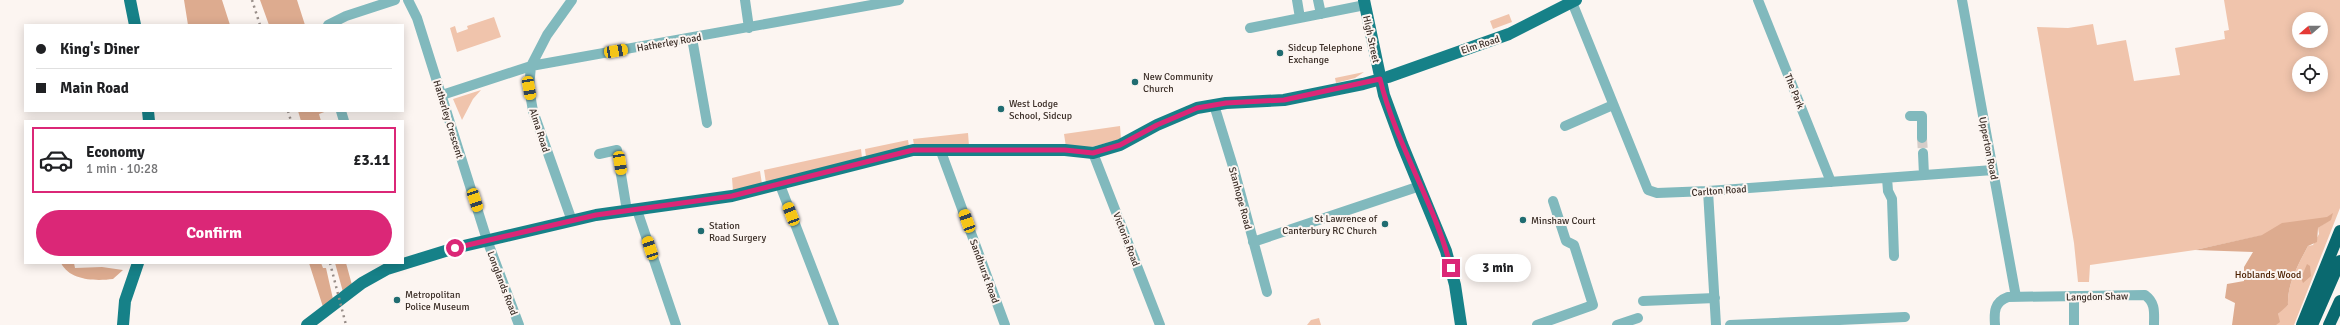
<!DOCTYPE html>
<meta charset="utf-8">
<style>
body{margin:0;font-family:Signika,sans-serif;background:#f2f2f2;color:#202124;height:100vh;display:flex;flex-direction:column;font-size:15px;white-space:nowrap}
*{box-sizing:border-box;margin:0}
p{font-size:13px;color:#757577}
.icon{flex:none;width:22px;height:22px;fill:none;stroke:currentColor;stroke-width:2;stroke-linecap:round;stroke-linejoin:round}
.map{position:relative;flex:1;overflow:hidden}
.details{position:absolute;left:24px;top:120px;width:380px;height:144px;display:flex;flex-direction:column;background:#fff;border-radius:0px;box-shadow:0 2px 10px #0003}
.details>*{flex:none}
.guide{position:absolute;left:24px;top:24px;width:380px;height:88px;border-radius:0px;box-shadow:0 2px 10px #0003;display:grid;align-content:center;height:88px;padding:0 12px;background:#fff}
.needle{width:26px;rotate:250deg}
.fabs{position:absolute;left:2292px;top:12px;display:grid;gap:8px}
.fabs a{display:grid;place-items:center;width:36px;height:36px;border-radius:50%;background:#fff;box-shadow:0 2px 10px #0003;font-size:20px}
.end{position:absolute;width:18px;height:18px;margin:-9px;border:5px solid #db2777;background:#fff;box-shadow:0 0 0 2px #fff}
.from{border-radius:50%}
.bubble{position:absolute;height:28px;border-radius:14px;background:#fff;box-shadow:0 2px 10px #0003;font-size:13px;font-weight:800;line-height:28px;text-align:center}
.car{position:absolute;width:12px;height:24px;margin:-12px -6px;border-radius:5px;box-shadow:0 0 3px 1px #0007;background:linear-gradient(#f5c518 24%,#345 0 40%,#f5c518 0 76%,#345 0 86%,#f5c518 0)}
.guide b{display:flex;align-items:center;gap:14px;height:38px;font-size:15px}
.guide b+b{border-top:1px solid #e0e0e0}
.guide i{width:10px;height:10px;background:#202124}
ul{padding:7px 0 0;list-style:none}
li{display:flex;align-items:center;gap:12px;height:66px;margin:0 8px 6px;padding:0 4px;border:2px solid transparent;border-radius:0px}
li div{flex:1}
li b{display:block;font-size:15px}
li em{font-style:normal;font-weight:800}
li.active{border-color:#db2777}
li>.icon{width:36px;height:36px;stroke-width:1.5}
.primary-button{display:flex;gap:8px;margin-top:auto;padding:8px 12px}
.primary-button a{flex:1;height:46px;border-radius:24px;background:#db2777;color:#fff;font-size:16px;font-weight:800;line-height:46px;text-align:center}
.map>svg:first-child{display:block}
.green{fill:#f0c4ac;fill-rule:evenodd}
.forest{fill:#ddab8f}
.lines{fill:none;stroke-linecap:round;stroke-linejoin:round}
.minor-tunnel{stroke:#d5cdc9;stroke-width:10;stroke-dasharray:10 5;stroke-linecap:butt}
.minor{stroke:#81b9bd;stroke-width:10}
.major{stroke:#168188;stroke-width:12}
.highway{stroke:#0a696f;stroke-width:12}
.rail{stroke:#978d88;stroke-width:2.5;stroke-dasharray:2 4;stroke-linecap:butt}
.route{stroke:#db2777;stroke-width:5}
.poi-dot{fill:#206c71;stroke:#fcf5f1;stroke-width:1.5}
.labels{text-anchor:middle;stroke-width:4;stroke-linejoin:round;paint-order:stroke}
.street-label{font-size:10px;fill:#3b2e27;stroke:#fcf5f1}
.poi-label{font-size:10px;fill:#3b2e27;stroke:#fcf5f1;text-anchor:start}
.park-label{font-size:10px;fill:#4d2000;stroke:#fcf5f1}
</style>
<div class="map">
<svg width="2340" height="325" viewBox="0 0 2340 325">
<rect width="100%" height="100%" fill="#fcf5f1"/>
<path class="green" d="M2224 0H2340V208L2294 325H2270L2282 309 2288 305C2287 284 2298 265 2308 246L2313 245 2319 234 2318 228 2328 221 2195 250 2090 265 2089 282H2078L2074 243 2037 27 2068 28 2093 24 2097 45 2126 40 2134 81 2180 75 2175 48 2225 39 2224 31 2229 30ZM2299 19H2321V41H2299ZM2299 63H2321V85H2299Z
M1509 14 1512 22 1493 29 1490 21Z
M494 17 501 37 457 52 450 28 455 26 457 33 468 29 467 26Z
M1364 72 1355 78 1336 83 1335 78Z
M481 90 473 99 462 120 453 99Z
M1120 126 1121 139 1088 148 1066 147 1064 134Z
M968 133 969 146 914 145 913 139Z
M908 140 909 146 866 157 865 149Z
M861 149 862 158 766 183 764 170Z
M760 171 762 184 733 191 732 178Z
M1319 318 1321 325H1307L1311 320Z"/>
<path class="forest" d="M184 0H222L230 25H188Z
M260 0H297L305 25H269Z
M298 111H327L319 114 321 121H301Z
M2333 213 2331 220 2318 228 2317 242 2308 246C2298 265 2287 284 2288 305L2278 314 2280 322 2276 325H2232L2235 303 2225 298 2227 284 2244 281V267L2253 252 2195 250 2262 235 2282 223 2327 217Z
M61 263H74L75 268 102 267 123 270 113 279C96 281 70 281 61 263Z
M309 263H321L323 268H326L333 299 323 307Z
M335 263H346L352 285 343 292Z
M2307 264 2310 266 2311 276 2303 283 2301 278Z"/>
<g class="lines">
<path class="minor-tunnel" d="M1922 138 1923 153"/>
<path class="minor" d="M408 0 417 18 487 240 519 325
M572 0 547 35 531 66 529 88 533 111 572 221
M745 0 749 28
M1297 0 1300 18
M1318 0 1321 14
M1758 0 1831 182
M1962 0 2016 297
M1572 2 1648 190 1657 193 1708 191 1993 170
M328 25 346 16 395 0
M1250 28 1365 5
M692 38 707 123
M442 95 531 66 899 0
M1214 105 1235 173 1267 292
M341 111 344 121
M1910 116H1922V138
M1565 126 1613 105
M940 149 1005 325
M1093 153 1160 325
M1923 153 1924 175
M599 154 617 150 627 211
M1887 178 1888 191 1892 199 1894 256
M780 185 834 325
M1708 191 1716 325
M637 210 676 325
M1253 242 1420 186
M2074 296V325
M1643 301 1715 298
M1537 325 1593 305 1574 245 1566 241 1553 201
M1617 325 1638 318
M1730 325 1905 317
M1995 325C1994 312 1994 302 2008 297L2145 295C2156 303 2154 313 2154 325"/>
<path class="major" d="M130 0 135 25
M1364 0 1384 95 1402 144 1446 251 1455 285 1461 325
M148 111 149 121
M123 325 125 301 138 263
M307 325 362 283 387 269 455 248 596 215 732 196 913 150H1065L1093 153 1120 145 1157 125 1197 108 1226 103 1284 100 1363 84 1388 77 1509 34 1576 0"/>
<path class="highway" d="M2302 325 2340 231
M2312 325 2340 261
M2329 325 2340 301"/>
<path class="rail" d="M252 0 260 25
M288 111 291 121
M330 263 346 325"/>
</g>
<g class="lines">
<path class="route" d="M455 248 596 215 732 196 913 150H1065L1093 153 1120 145 1157 125 1197 108 1226 103 1284 100 1380 79C1396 145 1435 203 1451 268"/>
</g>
<g class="poi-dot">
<circle cx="1280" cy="53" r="4"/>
<circle cx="1135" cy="82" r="4"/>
<circle cx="1001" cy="109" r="4"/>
<circle cx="1523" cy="220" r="4"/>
<circle cx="1385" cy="224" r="4"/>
<circle cx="701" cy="231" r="4"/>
<circle cx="397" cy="300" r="4"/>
</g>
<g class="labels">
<g class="street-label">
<text transform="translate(1372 39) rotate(78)" y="4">High Street</text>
<text transform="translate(669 42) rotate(-10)" y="4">Hatherley Road</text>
<text transform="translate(1480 44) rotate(-18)" y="4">Elm Road</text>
<text transform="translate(1795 91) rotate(68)" y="4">The Park</text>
<text transform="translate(449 119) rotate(73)" y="4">Hatherley Crescent</text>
<text transform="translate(540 130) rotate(72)" y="4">Alma Road</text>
<text transform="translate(1989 148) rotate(79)" y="4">Upperton Road</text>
<text transform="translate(1719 190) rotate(-4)" y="4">Carlton Road</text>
<text transform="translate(1241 198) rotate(75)" y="4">Stanhope Road</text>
<text transform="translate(1127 239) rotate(69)" y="4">Victoria Road</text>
<text transform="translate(985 271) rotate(70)" y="4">Sandhurst Road</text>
<text transform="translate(503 283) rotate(69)" y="4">Longlands Road</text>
<text transform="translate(2097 296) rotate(-1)" y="4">Langdon Shaw</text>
</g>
<g class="poi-label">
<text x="1288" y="51">Sidcup Telephone<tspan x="1288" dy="12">Exchange</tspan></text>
<text x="1143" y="80">New Community<tspan x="1143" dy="12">Church</tspan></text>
<text x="1009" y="107">West Lodge<tspan x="1009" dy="12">School, Sidcup</tspan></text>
<text x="1377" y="222" text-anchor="end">St Lawrence of<tspan x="1377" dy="12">Canterbury RC Church</tspan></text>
<text x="1531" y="224">Minshaw Court</text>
<text x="709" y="229">Station<tspan x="709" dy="12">Road Surgery</tspan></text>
<text x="405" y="298">Metropolitan<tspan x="405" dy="12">Police Museum</tspan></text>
</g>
<g class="park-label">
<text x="2268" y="278">Hoblands Wood</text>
</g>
</g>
</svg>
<div class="fabs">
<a><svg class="needle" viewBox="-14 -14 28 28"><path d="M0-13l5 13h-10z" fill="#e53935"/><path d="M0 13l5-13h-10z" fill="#757577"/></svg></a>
<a><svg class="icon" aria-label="locate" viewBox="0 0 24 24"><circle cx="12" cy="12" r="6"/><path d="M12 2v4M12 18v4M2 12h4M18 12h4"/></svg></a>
</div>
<i class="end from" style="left:455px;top:248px"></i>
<i class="end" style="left:1451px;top:268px"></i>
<div class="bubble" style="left:1465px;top:254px;width:66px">3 min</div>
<i class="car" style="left:616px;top:51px;rotate:80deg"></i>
<i class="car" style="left:529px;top:88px;rotate:170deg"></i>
<i class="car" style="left:620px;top:163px;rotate:171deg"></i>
<i class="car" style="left:475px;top:200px;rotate:162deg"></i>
<i class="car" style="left:791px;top:214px;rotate:339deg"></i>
<i class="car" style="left:967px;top:221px;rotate:340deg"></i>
<i class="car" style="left:650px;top:248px;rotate:342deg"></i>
<div class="guide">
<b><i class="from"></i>King's Diner</b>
<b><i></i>Main Road</b>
</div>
<section class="details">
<ul>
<li class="active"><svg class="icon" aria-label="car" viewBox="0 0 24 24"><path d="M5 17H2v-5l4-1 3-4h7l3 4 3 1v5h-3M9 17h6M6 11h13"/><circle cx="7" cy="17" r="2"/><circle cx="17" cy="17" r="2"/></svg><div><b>Economy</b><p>1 min · 10:28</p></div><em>£3.11</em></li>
</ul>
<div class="primary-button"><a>Confirm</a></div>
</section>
</div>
